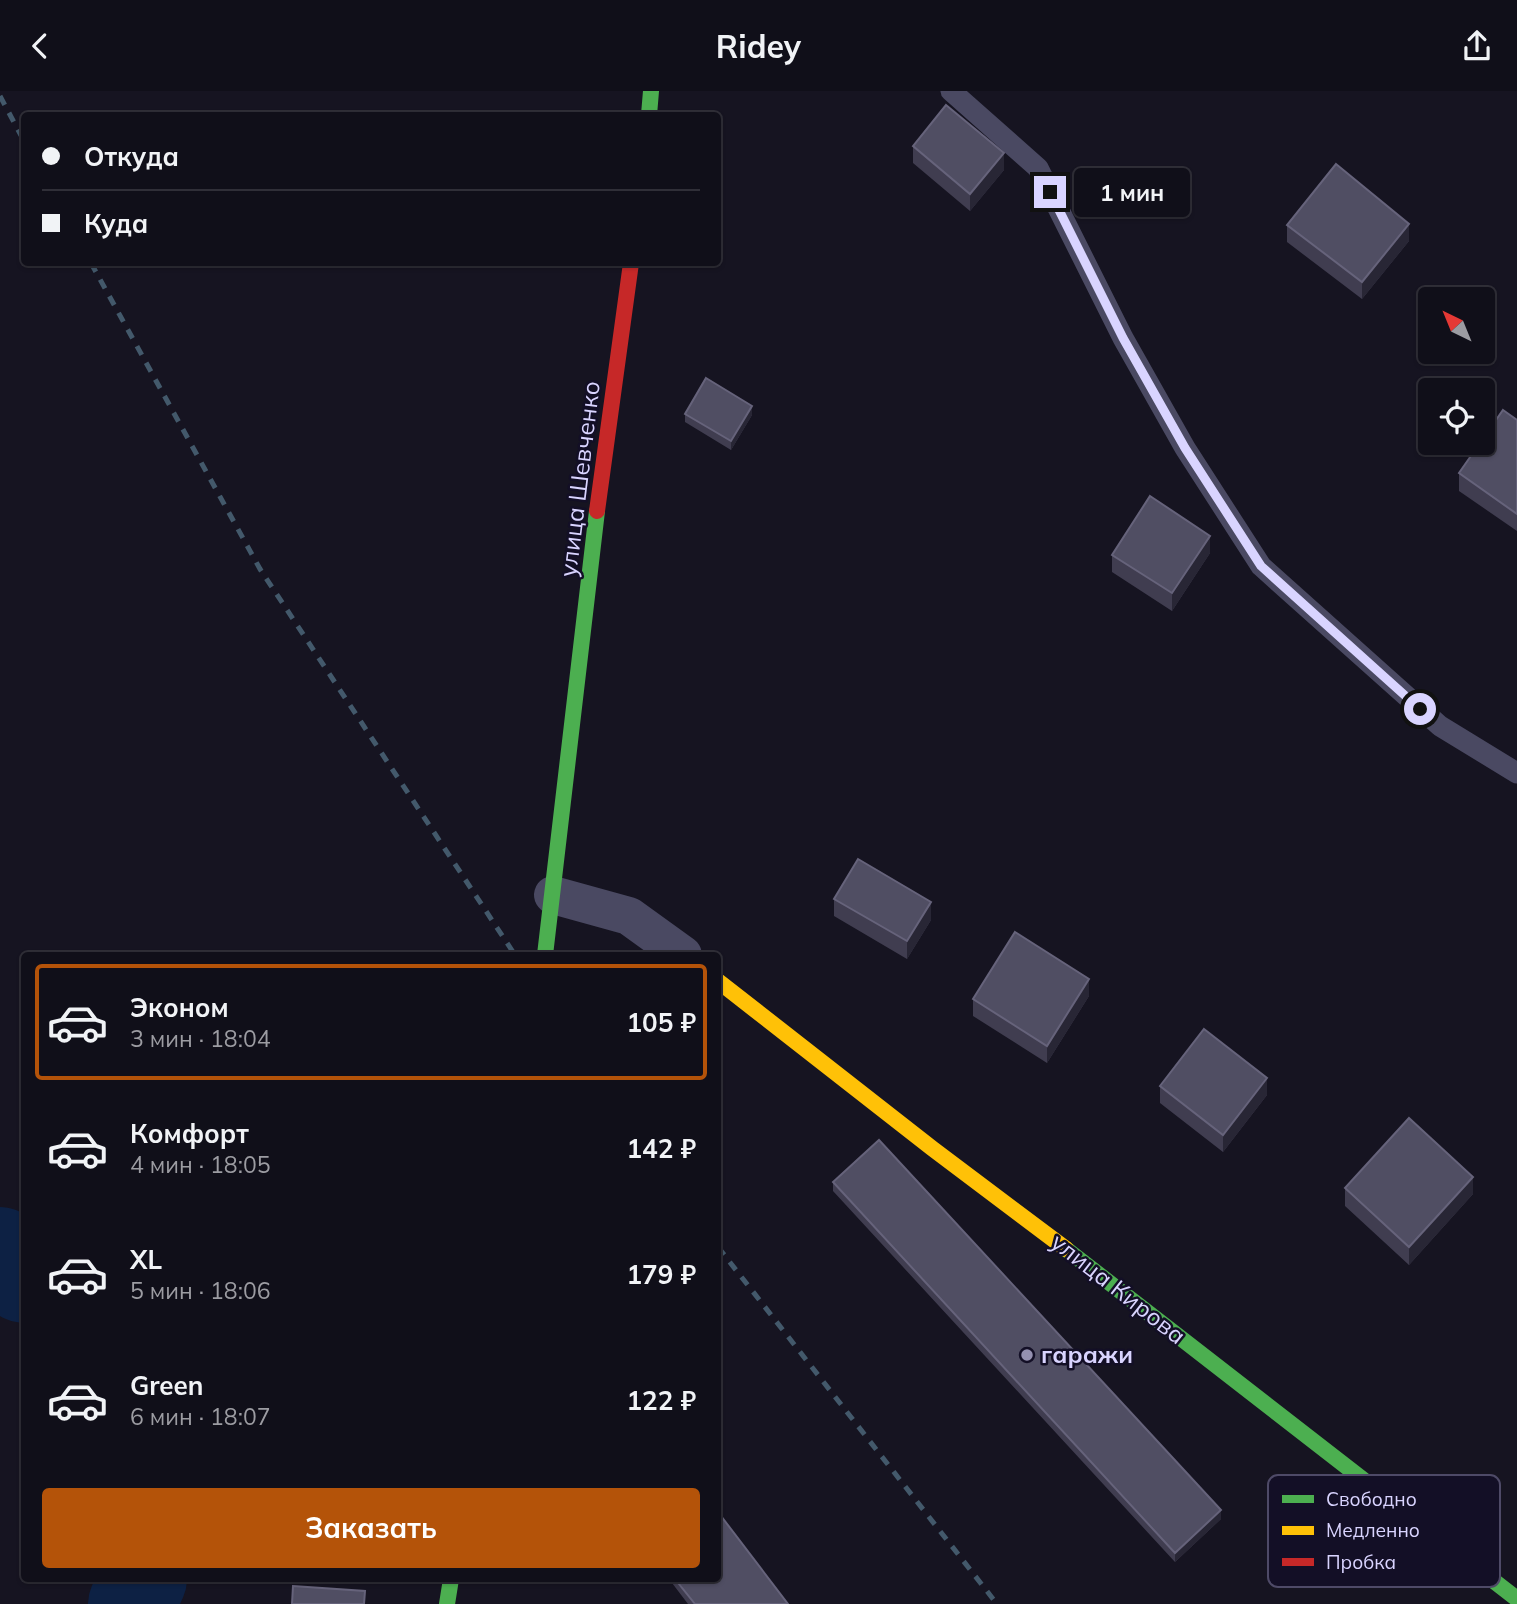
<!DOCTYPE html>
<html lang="ru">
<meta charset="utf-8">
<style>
body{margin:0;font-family:Mulish,sans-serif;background:#191822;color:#f1f3f6;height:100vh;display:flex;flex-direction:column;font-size:26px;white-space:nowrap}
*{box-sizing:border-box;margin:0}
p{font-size:23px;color:#9c9ca2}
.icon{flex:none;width:38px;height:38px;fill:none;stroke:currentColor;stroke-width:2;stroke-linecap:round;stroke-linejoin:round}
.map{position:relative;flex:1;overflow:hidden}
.panel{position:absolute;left:21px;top:861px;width:700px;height:630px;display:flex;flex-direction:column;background:#100f19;border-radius:7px;box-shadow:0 2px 5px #0004,0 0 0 2px #302f38}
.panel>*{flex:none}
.hud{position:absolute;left:21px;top:21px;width:700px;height:154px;border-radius:7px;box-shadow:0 2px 5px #0004,0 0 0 2px #302f38;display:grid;align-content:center;height:154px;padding:0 21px;background:#100f19}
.needle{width:46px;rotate:317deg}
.fabs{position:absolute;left:1418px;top:196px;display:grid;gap:14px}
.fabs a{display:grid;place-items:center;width:77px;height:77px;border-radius:7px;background:#100f19;box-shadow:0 2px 5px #0004,0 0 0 2px #302f38;font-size:35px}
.end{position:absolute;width:32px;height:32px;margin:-16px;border:9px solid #d9d4ff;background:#111;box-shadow:0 0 0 4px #111}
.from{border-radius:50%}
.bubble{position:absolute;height:49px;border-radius:7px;background:#100f19;box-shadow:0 2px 5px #0004,0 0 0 2px #302f38;font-size:23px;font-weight:700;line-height:49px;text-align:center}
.hud b{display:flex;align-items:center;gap:24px;height:66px;font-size:26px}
.hud b+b{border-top:2px solid #302f38}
.hud i{width:18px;height:18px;background:#f1f3f6}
ul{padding:12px 0 0;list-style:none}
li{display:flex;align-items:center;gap:21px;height:116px;margin:0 14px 10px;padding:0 7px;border:4px solid transparent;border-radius:7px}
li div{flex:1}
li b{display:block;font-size:26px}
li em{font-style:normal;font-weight:700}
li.current{border-color:#b45309}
li>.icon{width:63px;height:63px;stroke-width:1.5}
.button{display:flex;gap:14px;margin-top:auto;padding:14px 21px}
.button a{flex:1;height:80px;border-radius:7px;background:#b45309;color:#fff;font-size:28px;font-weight:700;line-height:80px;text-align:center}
header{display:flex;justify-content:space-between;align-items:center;height:91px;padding:0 21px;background:#100f19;font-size:32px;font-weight:700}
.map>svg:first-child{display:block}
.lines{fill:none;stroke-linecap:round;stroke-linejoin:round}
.river{stroke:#0d2144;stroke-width:88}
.lane{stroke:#4a4962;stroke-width:21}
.street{stroke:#4a4962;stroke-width:38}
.fast{stroke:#4caf50;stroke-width:16}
.slow{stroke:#ffc107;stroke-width:16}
.jam{stroke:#c62828;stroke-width:16}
.rail{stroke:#43596b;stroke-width:5;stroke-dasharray:10 9;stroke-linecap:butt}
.wall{fill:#403d50}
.shaded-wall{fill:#282635}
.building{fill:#504e63;stroke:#66637b;stroke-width:2}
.route{stroke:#d9d4ff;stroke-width:9}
.poi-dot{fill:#9591b1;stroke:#130f26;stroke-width:2.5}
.labels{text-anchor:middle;stroke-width:5;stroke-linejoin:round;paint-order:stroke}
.street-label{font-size:24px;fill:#d9d4ff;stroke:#130f26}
.poi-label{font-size:24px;font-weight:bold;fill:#d9d4ff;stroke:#130f26;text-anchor:start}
.key{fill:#130f26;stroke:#4e4a67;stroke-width:2}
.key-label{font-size:19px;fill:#d9d4ff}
</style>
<header><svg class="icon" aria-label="back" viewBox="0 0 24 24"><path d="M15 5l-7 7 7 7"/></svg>Ridey<svg class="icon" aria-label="share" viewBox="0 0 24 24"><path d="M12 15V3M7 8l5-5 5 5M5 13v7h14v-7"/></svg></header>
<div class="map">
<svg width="1517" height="1513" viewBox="0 0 1517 1513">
<rect width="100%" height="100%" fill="#161421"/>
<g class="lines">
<path class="river" d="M0 1160 24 1188
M132 1513 143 1488"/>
<path class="lane" d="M951 0 1038 77 1123 247 1185 357 1261 475 1440 635 1517 682"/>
<path class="street" d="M553 804 629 825 683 864"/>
<path class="fast" d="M649 24 651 0
M545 864 597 420
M1066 1158 1517 1508
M447 1513 451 1488"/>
<path class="slow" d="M718 890 933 1058 1066 1158"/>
<path class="jam" d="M597 420 631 172"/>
<path class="rail" d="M0 5 24 50
M91 172 260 478 515 864
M718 1156 997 1513"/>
</g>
<path class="wall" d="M913 55 1004 79 970 120 913 72Z
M1287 134 1409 150 1362 208 1287 151Z
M685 323 752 324 731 359 685 331Z
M1517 329V440L1459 400V382Z
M1210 462 1172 520 1112 481V464Z
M834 808 931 829 907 868 834 825Z
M1089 905 1047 972 973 925V908Z
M1160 995 1267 1004 1223 1061 1160 1012Z
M833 1091 1221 1428 1175 1471 833 1100Z
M1345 1097 1473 1103 1409 1174 1345 1115Z
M669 1488H718L788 1513H688Z"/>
<path class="shaded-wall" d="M1004 62V79L970 120V103Z
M1409 133V150L1362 208V191Z
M752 315V324L731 359V350Z
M1210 445V462L1172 520V502Z
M931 811V829L907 868V850Z
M1089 888V905L1047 972V955Z
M1267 987V1004L1223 1061V1044Z
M1473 1086V1103L1409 1174V1156Z
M1221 1419V1428L1175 1471V1462Z"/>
<path class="building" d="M946 14 1004 62 970 103 913 55Z
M1336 73 1409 133 1362 191 1287 134Z
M706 287 752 315 731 350 685 323Z
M1503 319 1517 329V423L1459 382 1480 352H1482V349Z
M1150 405 1210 445 1172 502 1112 464Z
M858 768 931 811 907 850 834 808Z
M1015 841 1089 888 1047 955 973 908Z
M1204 938 1267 987 1223 1044 1160 995Z
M1409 1027 1473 1086 1409 1156 1345 1097Z
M879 1049 1221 1419 1175 1462 833 1091Z
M718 1421 788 1513H695L675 1488H718Z
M293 1495 365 1500 364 1513H292Z"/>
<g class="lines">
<path class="route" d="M1050 101 1123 247 1185 357 1261 475 1420 618"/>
</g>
<circle class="poi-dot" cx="1027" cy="1264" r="7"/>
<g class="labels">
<g class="street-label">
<text transform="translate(580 388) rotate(-83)" y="8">улица Шевченко</text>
<text transform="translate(1118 1198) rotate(38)" y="8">улица Кирова</text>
</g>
<g class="poi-label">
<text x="1041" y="1272">гаражи</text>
</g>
</g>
<rect x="1268" y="1384" width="232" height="112" rx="10" class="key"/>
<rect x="1282" y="1404" width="32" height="8" fill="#4caf50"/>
<rect x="1282" y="1435" width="32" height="9" fill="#ffc107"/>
<rect x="1282" y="1467" width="32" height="8" fill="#c62828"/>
<g class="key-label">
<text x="1326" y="1415">Свободно</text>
<text x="1326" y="1446">Медленно</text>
<text x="1326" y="1478">Пробка</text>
</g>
</svg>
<div class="fabs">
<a><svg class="needle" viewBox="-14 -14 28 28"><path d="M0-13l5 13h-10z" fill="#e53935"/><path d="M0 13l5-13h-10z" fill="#9c9ca2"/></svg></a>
<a><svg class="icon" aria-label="locate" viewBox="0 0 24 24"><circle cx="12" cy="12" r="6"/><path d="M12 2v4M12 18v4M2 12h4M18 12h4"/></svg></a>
</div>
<i class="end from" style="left:1420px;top:618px"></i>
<i class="end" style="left:1050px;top:101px"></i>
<div class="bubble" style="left:1074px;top:77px;width:116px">1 мин</div>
<div class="hud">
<b><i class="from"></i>Откуда</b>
<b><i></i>Куда</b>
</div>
<section class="panel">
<ul>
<li class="current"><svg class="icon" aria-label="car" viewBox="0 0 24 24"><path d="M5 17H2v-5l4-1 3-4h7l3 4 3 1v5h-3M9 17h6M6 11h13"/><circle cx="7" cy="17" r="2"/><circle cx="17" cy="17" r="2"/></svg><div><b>Эконом</b><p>3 мин · 18:04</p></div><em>105 ₽</em></li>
<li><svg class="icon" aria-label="car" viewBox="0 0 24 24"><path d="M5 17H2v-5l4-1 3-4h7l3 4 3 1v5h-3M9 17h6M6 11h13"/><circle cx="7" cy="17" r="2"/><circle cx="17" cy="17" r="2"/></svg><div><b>Комфорт</b><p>4 мин · 18:05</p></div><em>142 ₽</em></li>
<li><svg class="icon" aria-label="car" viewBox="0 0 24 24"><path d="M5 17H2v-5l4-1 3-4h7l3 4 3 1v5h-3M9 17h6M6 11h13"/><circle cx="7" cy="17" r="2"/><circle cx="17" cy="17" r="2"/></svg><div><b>XL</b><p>5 мин · 18:06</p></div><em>179 ₽</em></li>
<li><svg class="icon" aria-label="car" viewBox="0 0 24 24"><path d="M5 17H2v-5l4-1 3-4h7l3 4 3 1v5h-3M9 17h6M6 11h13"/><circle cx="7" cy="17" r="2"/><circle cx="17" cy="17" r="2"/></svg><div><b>Green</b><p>6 мин · 18:07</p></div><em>122 ₽</em></li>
</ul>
<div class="button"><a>Заказать</a></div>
</section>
</div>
